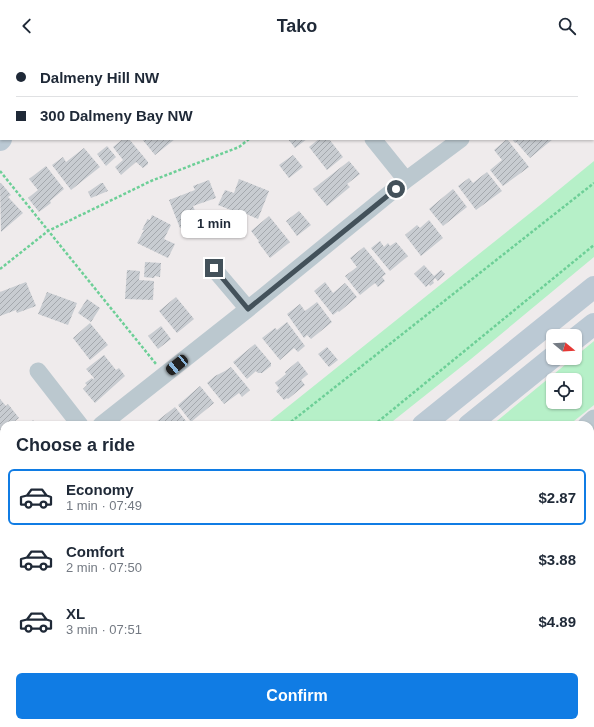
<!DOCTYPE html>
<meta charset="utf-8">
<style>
body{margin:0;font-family:Helvetica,sans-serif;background:#f6f6f7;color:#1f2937;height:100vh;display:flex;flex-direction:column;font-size:15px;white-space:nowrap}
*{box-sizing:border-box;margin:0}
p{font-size:13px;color:#747a83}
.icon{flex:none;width:22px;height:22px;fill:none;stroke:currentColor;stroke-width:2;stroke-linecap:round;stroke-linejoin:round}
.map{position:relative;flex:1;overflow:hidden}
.panel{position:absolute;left:0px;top:369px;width:594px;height:306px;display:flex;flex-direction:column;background:#fff;border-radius:12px 12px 0 0;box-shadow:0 1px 3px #0004}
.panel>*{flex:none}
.guide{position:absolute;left:0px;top:0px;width:594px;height:88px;box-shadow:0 1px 3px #0004;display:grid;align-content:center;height:88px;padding:0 16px;background:#fff}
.needle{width:26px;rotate:108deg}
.tools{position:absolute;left:546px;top:277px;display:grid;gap:8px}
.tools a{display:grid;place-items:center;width:36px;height:36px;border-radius:6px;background:#fff;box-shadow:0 1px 3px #0004;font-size:20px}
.end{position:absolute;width:18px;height:18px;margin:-9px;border:5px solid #43515a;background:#fff;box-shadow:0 0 0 2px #fff}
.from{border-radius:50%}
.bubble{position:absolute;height:28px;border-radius:6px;background:#fff;box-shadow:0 1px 3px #0004;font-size:13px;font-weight:800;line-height:28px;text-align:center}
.car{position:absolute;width:12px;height:24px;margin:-12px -6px;border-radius:5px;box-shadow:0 0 3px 1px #0007;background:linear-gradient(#222 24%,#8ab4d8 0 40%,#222 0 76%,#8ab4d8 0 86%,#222 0)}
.guide b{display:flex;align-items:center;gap:14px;height:38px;font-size:15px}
.guide b+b{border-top:1px solid #e0e1e3}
.guide i{width:10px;height:10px;background:#1f2937}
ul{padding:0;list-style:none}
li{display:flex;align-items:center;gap:12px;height:56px;margin:0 8px 6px;padding:0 8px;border:2px solid transparent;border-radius:6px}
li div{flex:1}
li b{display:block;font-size:15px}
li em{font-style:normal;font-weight:800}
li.on{border-color:#107ce4}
li>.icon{width:36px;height:36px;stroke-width:1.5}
h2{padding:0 16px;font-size:18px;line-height:48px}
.primary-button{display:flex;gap:8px;margin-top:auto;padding:8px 16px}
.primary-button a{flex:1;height:46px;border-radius:6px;background:#107ce4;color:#fff;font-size:16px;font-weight:800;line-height:46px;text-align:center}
header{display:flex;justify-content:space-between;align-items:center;height:52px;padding:0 16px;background:#fff;font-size:18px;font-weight:800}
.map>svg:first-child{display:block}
.green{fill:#b6f0c8;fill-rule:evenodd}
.building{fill:url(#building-hatch)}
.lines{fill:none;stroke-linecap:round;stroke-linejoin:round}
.path{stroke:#6dcf97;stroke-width:2.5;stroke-dasharray:3 2;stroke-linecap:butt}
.lane{stroke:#bbc8cf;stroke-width:8}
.street{stroke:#bbc8cf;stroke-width:17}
.secondary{stroke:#bbc9d4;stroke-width:22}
.route{stroke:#43515a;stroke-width:5}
</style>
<header><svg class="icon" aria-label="back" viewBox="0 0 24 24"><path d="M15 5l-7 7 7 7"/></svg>Tako<svg class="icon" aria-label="search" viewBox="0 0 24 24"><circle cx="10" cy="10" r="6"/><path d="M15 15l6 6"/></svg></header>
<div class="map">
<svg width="594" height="675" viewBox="0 0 594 675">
<defs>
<pattern id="building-hatch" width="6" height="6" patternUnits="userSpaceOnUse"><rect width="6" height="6" fill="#c8ccd1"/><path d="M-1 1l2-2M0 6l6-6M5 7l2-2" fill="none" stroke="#a4a8ad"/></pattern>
</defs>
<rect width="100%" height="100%" fill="#efebec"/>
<path class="green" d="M594 109V205L471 307 388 373H265L539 154Z
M594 289V353L569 373H492ZM553 328H575V350H553Z
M594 528V610L590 606V531Z
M4 581V659L0 661V584Z
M133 671H215L210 675H128Z"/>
<path class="building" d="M123 87H129L148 110V112L143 116 136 110 121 123 115 115 123 108 113 95Z
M142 87H175L155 103Z
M288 87H307L295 96Z
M319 87H329L343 105 327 118 309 95Z
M507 87 529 115 503 134 490 118 502 108 494 98Z
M512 87H553L530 106 516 90 515 91Z
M107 94 116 105 106 114 97 102Z
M84 96 100 115 71 138 52 113 63 105 66 110Z
M293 103 303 115 289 126 279 113Z
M349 109 360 122 347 132 350 135 327 154 313 137Z
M46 114 64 137 50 149 51 151 39 160 28 146 38 138 29 127Z
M487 120 502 139 476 158 458 134 469 126 473 131Z
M239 127 269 139 258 167 242 160 241 162 218 153 225 138 234 141Z
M209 128 216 146 193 154 199 168 180 176 169 148 195 138 193 134Z
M1 131 11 143 8 145 23 161 1 180 0 132Z
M101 131H103L108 139 91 146 88 140Z
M453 137 467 155 443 174 429 157Z
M299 159 311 173 297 184 286 169Z
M152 163 171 173 164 187 175 192 168 206 137 191 144 178H142L147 168V167L150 168Z
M269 164 290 190 270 206 258 190 259 189 251 179Z
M429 168 443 186 421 204 405 183 417 173 420 176Z
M380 189 384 195 388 191 390 194 396 190 408 204 390 219 371 196Z
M364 195 386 222 382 225 385 229 378 235 375 231 360 243 345 224 357 215 350 206Z
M145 210 161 211 160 225 155 224 154 226 144 225Z
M424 213 434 224 441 218 445 222 438 229 435 226 433 229 434 231 430 234 429 232 426 235 414 222Z
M127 218 140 219 139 228 154 229 153 248 125 247Z
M26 230 36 254 17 261 16 258 0 264V240Z
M325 230 333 241 345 231 346 232 357 245 339 260 338 259 333 263 314 239Z
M47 240 77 251 68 273 38 262Z
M176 245 194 267 177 281 159 259Z
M87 247 100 256 91 270 78 261Z
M317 250 332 270 311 287 307 283 304 286 287 262 300 252 305 259Z
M287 270 305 294 298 300 294 296 280 308 262 286 275 276 277 278Z
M90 271 108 293 90 308 73 286Z
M161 274 171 287 158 297 148 284Z
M255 292 271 311V314L262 321H258L256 319 247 327 233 310Z
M327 295 338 308 329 315 318 302Z
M104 303 116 318 119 316 125 324 95 351 83 337 87 333 85 331 92 326 93 328 94 326 86 317Z
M298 309 308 322 301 328 305 333 288 347 287 346 284 348 276 339 279 336 275 331 286 322 285 320Z
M231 315 250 338 242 345 239 341 224 352 207 331 215 324 225 319Z
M200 334 214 351 191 370 178 353Z
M0 347 6 354 8 352 19 366 10 373H4V378L0 381Z
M175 355 189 373H152Z
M33 368 36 373H27Z
M594 389V417L590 412V392Z
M4 400V423L0 418V403Z
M4 487V527L0 522V511L4 508 0 504V490Z
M590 667 594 668V675H585L587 671H590Z
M311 671H330L326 675H306Z
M336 671H351L353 673 351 675H331Z
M416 671 421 675H412Z
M427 671H462L459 675H425Z
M483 671H495L496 675H467Z
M515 671H542L547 675H515L517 673Z"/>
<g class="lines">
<path class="path" d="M80 0 81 1
M429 0 430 1
M0 119 156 312
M0 217 48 179 151 129 239 95 249 87
M287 373 594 131
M374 373 594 193
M0 427 4 432
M0 600 4 598
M0 650 4 647"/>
<path class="lane" d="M590 618 594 623
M385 671 389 675"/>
<path class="street" d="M304 0V1
M570 1 571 0
M0 52 1 53
M373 87 406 128
M214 217 248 257
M38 319 80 373
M101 373 248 257 406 128 461 87
M586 373 594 366
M0 455 4 452
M590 461 594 466
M258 671 262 675
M225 675 229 671"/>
<path class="secondary" d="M193 1 195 0
M0 88 1 87
M575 287 594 272
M423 373 594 235
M469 373 553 305
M20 675 26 671
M45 675 49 671
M92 675 97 671
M119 675 123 671"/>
</g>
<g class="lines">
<path class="route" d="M214 216 248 257 396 137"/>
</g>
</svg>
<div class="tools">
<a><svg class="needle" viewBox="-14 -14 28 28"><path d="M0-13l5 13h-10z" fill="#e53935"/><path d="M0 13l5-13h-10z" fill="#747a83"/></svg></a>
<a><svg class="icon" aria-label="locate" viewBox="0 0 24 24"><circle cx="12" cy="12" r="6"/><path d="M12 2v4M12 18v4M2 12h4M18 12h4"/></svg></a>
</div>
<i class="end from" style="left:396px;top:137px"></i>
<i class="end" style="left:214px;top:216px"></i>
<div class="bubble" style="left:181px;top:158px;width:66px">1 min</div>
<i class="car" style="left:177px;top:313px;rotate:231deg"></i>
<div class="guide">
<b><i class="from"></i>Dalmeny Hill NW</b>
<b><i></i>300 Dalmeny Bay NW</b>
</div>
<section class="panel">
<h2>Choose a ride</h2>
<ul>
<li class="on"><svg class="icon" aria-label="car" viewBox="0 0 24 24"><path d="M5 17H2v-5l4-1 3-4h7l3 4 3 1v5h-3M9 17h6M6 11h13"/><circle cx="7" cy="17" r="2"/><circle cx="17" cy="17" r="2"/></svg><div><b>Economy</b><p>1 min · 07:49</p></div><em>$2.87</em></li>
<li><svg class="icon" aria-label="car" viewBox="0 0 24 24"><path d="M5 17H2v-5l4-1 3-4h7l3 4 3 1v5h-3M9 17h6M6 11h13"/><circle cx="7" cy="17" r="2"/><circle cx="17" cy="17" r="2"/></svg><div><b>Comfort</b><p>2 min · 07:50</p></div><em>$3.88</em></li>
<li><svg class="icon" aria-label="car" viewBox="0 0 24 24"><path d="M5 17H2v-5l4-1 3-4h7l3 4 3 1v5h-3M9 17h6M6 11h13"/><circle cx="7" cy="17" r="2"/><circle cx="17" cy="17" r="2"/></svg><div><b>XL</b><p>3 min · 07:51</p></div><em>$4.89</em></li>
</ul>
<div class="primary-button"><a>Confirm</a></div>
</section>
</div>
